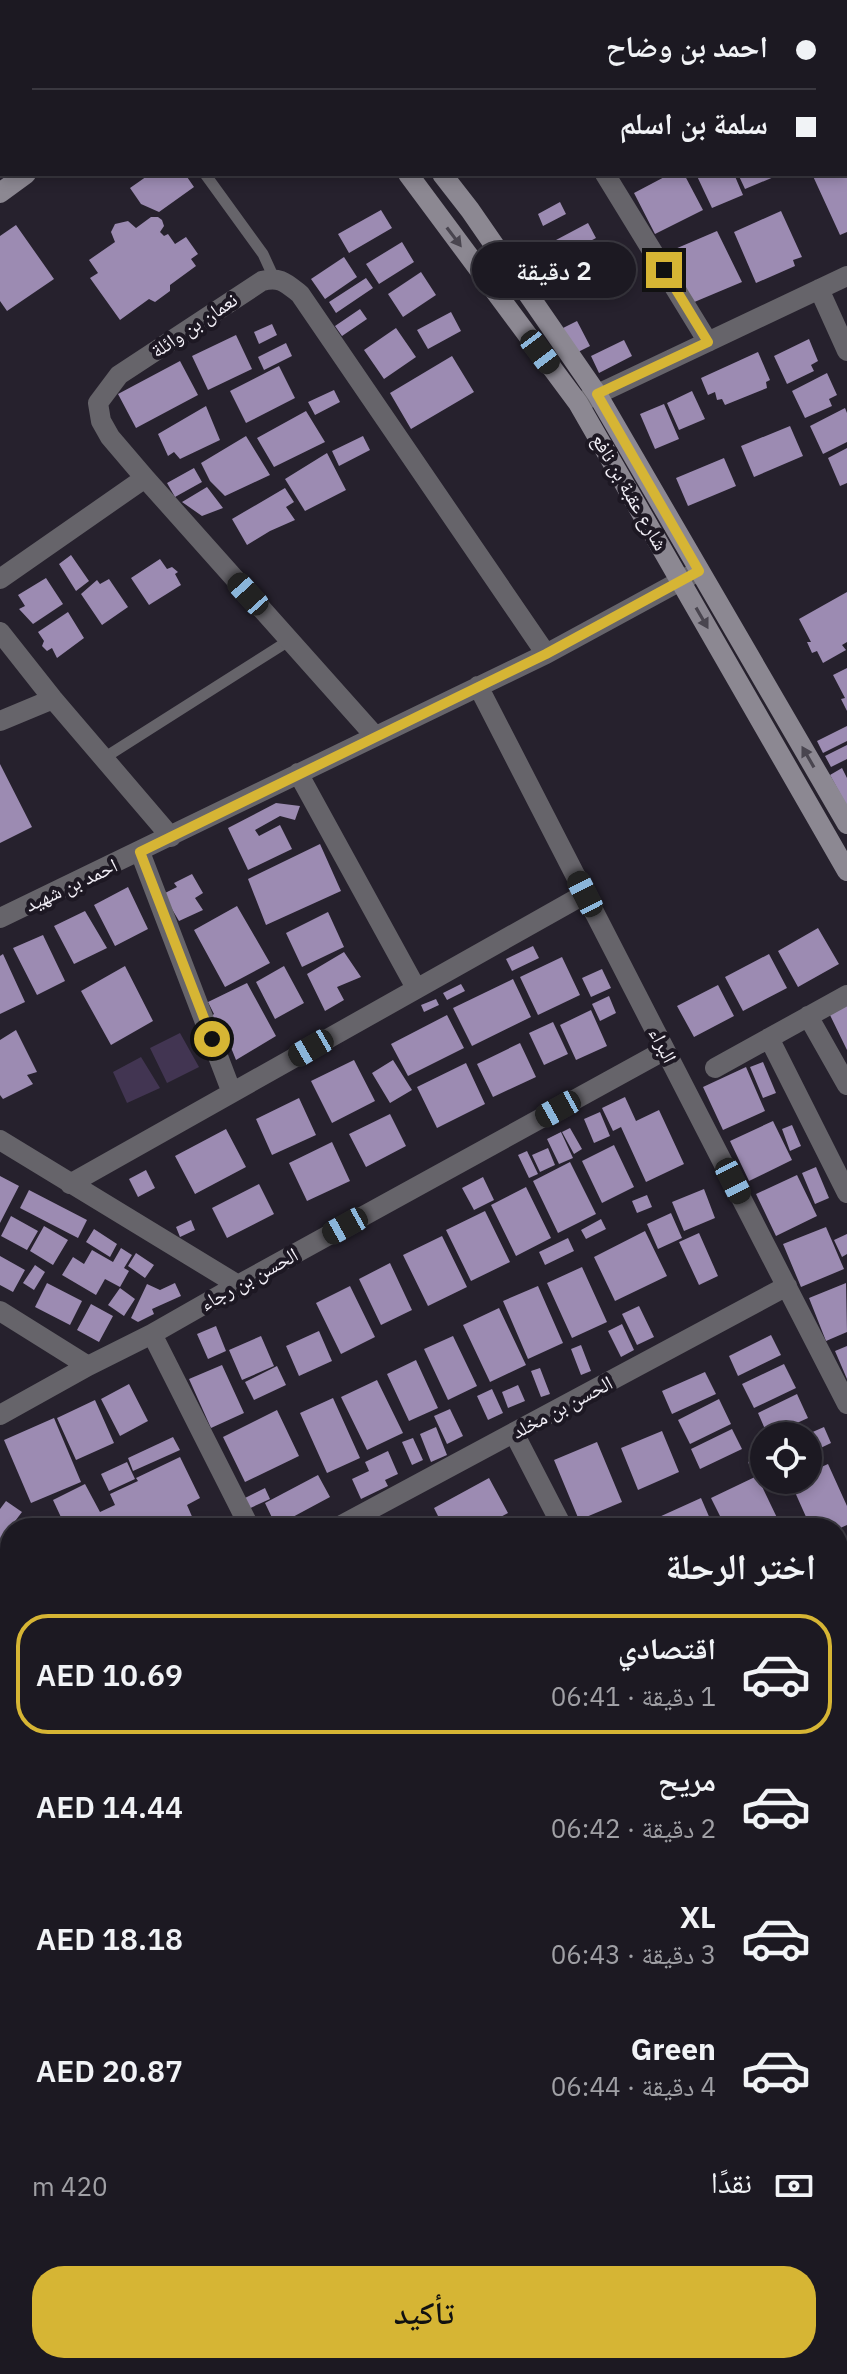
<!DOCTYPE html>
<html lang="ar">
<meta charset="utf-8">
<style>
body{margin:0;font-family:"IBM Plex Sans","Noto Naskh Arabic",sans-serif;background:#25222a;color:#f1f3f6;direction:rtl;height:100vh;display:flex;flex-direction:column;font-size:30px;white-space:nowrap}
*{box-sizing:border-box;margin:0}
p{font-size:26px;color:#a0a0a5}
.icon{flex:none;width:44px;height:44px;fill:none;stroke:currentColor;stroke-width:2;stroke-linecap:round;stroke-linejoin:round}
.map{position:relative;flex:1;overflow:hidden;direction:ltr}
.side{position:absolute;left:0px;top:1518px;width:848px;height:856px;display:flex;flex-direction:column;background:#1c1922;border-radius:32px 32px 0 0;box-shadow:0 4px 12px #0003,0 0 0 2px #3a3840;direction:rtl}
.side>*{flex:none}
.hud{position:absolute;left:0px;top:0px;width:848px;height:176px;box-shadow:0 4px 12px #0003,0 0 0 2px #3a3840;direction:rtl;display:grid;align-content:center;height:176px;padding:0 32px;background:#1c1922}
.buttons{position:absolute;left:750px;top:1422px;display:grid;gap:16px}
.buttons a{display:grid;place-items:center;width:72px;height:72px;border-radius:50%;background:#1c1922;box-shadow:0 4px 12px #0003,0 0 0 2px #3a3840;font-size:40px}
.end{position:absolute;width:36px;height:36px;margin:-18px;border:10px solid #d6b534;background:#111;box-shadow:0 0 0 4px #111}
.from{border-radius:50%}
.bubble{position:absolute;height:56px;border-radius:28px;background:#1c1922;box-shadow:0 4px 12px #0003,0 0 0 2px #3a3840;font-size:26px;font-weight:600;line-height:56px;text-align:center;direction:rtl}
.car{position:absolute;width:24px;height:48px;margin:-24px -12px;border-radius:10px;box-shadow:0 0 6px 2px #0007;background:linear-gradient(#222 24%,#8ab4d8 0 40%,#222 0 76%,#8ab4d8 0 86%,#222 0)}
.hud b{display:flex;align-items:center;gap:28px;height:76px;font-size:30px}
.hud b+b{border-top:2px solid #3a3840}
.hud i{width:20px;height:20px;background:#f1f3f6}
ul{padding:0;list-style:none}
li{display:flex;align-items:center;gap:24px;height:120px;margin:0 16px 12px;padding:0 16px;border:4px solid transparent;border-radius:32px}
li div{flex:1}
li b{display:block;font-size:30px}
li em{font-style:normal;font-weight:600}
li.selected{border-color:#d6b534}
li>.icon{width:72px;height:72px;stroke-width:1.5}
h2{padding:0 32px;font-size:36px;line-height:96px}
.pay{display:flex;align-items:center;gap:20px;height:88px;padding:0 32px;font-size:30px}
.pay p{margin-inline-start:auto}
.primary-button{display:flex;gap:16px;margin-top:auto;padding:16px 32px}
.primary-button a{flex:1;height:92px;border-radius:32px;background:#d6b534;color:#111;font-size:32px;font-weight:600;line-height:92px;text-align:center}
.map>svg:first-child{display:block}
.green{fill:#423552}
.building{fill:#9c8bb2}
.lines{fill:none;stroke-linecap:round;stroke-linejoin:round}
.lane{stroke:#66646a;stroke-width:11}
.street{stroke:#66646a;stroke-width:20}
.secondary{stroke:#8c8892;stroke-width:20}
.oneway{fill:#49454f}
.route{stroke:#d6b534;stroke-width:10}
.labels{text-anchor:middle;stroke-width:8;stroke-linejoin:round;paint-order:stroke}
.street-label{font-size:20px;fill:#f2eff7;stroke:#1d1823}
</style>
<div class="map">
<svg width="847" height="2374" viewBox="0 0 847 2374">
<rect width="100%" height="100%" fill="#26212d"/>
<path class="green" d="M180 1033 199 1067 167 1083 150 1048Z
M141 1057 160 1088 127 1103 113 1072Z"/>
<path class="building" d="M150 174H185L194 187 159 212 141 204 130 188Z
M670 174H684L703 210 655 234 634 193Z
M696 174H734L743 195 712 208Z
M738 174H781L745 189Z
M812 174H847V232L840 235Z
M560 202 566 214 543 226 538 214Z
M381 210 392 228 349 253 338 234Z
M781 211 802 257 793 260 795 266 756 283 734 232Z
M151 217H158L162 220 164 226 160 232 164 236 168 234 175 244 186 237 198 254 191 259 196 266 170 285V291L155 302 149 299 120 320 90 278 98 273 89 260 115 242 111 232 115 224 128 221 136 228Z
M588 223 596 238 563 255 556 240Z
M16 225 54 279 7 311 0 301V236Z
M717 231 742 282 692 303 661 255Z
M402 242 414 262 379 284 366 264Z
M344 257 357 277 325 299 311 279Z
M421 272 436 295 403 317 388 294Z
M366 278 373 288 336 313 329 302Z
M360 309 367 319 342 336 335 326Z
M451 312 461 331 428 349 417 330Z
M577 321 590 346 568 357 555 332Z
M272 324 277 335 259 344 254 332Z
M396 328 416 357 384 379 364 350Z
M236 335 252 369 208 390 192 356Z
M809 339 818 361 811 365 814 371 787 384 774 356Z
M624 340 632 356 599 373 591 356Z
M286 343 292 356 264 370 258 357Z
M758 352 770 380 766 382 767 388 725 405 722 399 717 400 715 392 708 395 701 378Z
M452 356 474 392 411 429 390 393Z
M180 361 198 395 136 428 118 394Z
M279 366 295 398 246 423 230 391Z
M827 373 837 395 829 399 832 406 805 418 792 391Z
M334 390 340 402 315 415 308 402Z
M692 391 705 419 679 430 667 403Z
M664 404 679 439 655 449 640 414Z
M206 406 220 440 180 459 174 452 168 456 158 434Z
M845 408 847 413V442L823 454 810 426Z
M306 411 325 442 274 467 257 438Z
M790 426 803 456 754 477 741 446Z
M246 436 270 475 225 496 210 481 201 463Z
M363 436 370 450 339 466 332 451Z
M847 448V483L840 486 828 458Z
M327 453 346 490 305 511 285 479Z
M724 458 736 486 688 506 676 478Z
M194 468 202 482 175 497 167 483Z
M207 487 223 508 202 516 182 502Z
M285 488 294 502 286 507 295 520 270 531 247 545 232 519Z
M71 555 89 581 76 591 59 564Z
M160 559 167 569 172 567 178 572 175 574 181 585 149 605 131 578Z
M46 578 63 604 33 624 19 609 25 606 18 595Z
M109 579 128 607 102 625 81 594 97 580 100 584Z
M847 592V642L842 645 846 650 823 663 817 651 812 653 807 642H811L799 619Z
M68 612 84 638 57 658 52 648 47 651 42 646 44 641 38 632Z
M847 668V711L841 699 845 698 833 675Z
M847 726V741L823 753 817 741Z
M847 745V759L831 767 825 756Z
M0 764 32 827 0 843Z
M842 768 847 778V806L830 775Z
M276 803 300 806 295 820 280 816 255 830 259 836 280 825 292 849 248 870 228 828Z
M320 844 341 891 266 925 248 879Z
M192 874 203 893 195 898 203 910 179 921 163 894 177 887 174 883Z
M128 887 148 929 115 946 94 905Z
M237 906 270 963 225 987 194 930Z
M85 911 107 948 74 964 54 926Z
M328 912 344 947 302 967 286 933Z
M818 928 839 964 798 987 778 951Z
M43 935 65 981 37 995 13 948Z
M533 946 539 958 512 971 506 959Z
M344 952 361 977 337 987 344 1000 325 1011 307 974Z
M3 954 25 1002 0 1014V956Z
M769 954 787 988 743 1011 725 977Z
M562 957 580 995 538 1015 520 977Z
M125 966 153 1021 111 1045 81 991Z
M284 966 304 1003 275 1019 256 982Z
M602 969 611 988 591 997 582 978Z
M513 979 531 1017 472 1046 453 1008Z
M247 983 276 1036 236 1060 224 1030 215 1035 208 1019 214 1014 208 1002Z
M461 984 465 991 447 1000 443 993Z
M718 985 734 1016 694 1037 677 1006Z
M609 996 616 1013 600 1021 592 1004Z
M436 999 439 1005 424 1012 421 1005Z
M847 1004V1050L829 1013Z
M591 1010 607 1046 576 1060 560 1025Z
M447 1015 464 1048 408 1076 391 1044Z
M553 1022 568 1054 544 1065 529 1033Z
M16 1030 37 1072 27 1075 33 1084 3 1099 0 1095V1040Z
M520 1043 536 1077 493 1097 477 1064Z
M354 1060 375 1101 332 1123 311 1081Z
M393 1060 412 1090 390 1103 372 1073Z
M763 1062 776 1093 763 1098 750 1067Z
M466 1063 485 1104 437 1128 417 1087Z
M746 1067 765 1111 723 1130 703 1087Z
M625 1097 636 1121 659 1110 684 1164 646 1182 621 1127 613 1131 602 1108Z
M299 1098 316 1135 272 1155 256 1119Z
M600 1112 610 1136 594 1143 584 1119Z
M390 1114 406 1146 366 1167 349 1134Z
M773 1121 792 1160 749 1181 730 1141Z
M792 1125 801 1146 790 1151 782 1129Z
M570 1128 582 1149 574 1154 562 1132Z
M226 1129 246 1167 195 1194 175 1156Z
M561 1132 573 1158 559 1164 547 1139Z
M332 1142 350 1181 307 1201 289 1163Z
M614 1145 634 1187 602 1203 582 1161Z
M548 1148 555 1165 540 1172 532 1155Z
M527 1151 538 1174 529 1178 518 1155Z
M570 1162 596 1214 558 1233 533 1181Z
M816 1167 829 1198 815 1204 802 1173Z
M146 1170 155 1188 138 1197 129 1179Z
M797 1175 817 1216 776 1236 756 1194Z
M0 1176 19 1186 0 1223Z
M483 1177 494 1200 474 1210 462 1188Z
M259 1184 274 1214 227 1238 212 1208Z
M526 1187 551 1238 516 1256 491 1205Z
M704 1189 715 1218 684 1231 672 1202Z
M29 1190 87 1220 78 1238 20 1208Z
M647 1195 652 1207 637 1213 632 1201Z
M485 1211 510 1262 471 1281 446 1230Z
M671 1213 682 1238 658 1249 647 1224Z
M11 1216 38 1231 27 1250 1 1236Z
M601 1219 606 1229 586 1239 581 1230Z
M191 1220 195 1230 180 1237 176 1227Z
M44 1226 68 1240 53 1265 30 1251Z
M826 1227 844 1269 801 1287 783 1244Z
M94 1229 117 1244 110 1257 86 1242Z
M645 1231 667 1276 615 1301 594 1257Z
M699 1233 718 1276 699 1285 679 1242Z
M847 1234V1254L842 1257 834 1240Z
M442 1236 467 1287 428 1306 403 1255Z
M568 1238 574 1251 545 1265 539 1252Z
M121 1248 132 1255 124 1268 129 1271 120 1287 105 1279 96 1295 62 1275 73 1257 84 1264 92 1250 113 1262Z
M136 1253 154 1265 145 1278 128 1266Z
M0 1256 25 1270 13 1292 0 1285Z
M390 1263 412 1310 381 1325 359 1279Z
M35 1265 45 1272 34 1290 23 1283Z
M582 1267 607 1322 572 1338 547 1283Z
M47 1283 82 1301 70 1325 35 1307Z
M175 1283 181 1296 152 1309 154 1314 138 1322 131 1318 147 1284 160 1290Z
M846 1283 847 1332 826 1341 809 1298Z
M350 1286 375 1337 341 1354 316 1303Z
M538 1286 563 1343 528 1359 503 1301Z
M120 1288 135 1299 124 1316 108 1305Z
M91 1304 113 1316 99 1342 77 1330Z
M639 1306 654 1337 637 1345 622 1314Z
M499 1308 526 1365 490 1382 463 1325Z
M622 1324 634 1350 621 1357 608 1331Z
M216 1326 226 1351 208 1359 197 1334Z
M319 1331 332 1361 299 1376 286 1346Z
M771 1335 781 1355 738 1376 729 1356Z
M261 1336 274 1366 242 1380 229 1350Z
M453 1336 477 1386 448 1400 424 1349Z
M581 1345 591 1371 581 1375 571 1349Z
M847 1346V1379L835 1351Z
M416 1360 438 1408 409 1421 387 1374Z
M784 1364 796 1388 754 1408 742 1384Z
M222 1365 244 1413 211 1428 189 1379Z
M277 1366 286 1385 254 1400 245 1382Z
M540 1368 550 1394 541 1397 531 1371Z
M705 1372 716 1394 672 1414 662 1391Z
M377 1380 403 1433 367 1450 341 1397Z
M129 1384 148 1421 120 1436 101 1399Z
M518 1385 525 1401 508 1408 502 1392Z
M492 1389 503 1413 488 1420 477 1396Z
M797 1394 808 1418 768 1436 758 1413Z
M333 1398 360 1458 327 1473 300 1413Z
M719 1399 731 1424 690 1444 678 1420Z
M95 1400 114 1443 76 1460 57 1418Z
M450 1409 463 1436 447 1444 434 1416Z
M277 1410 299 1456 245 1482 223 1437Z
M54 1418 81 1482 31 1503 4 1440Z
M436 1427 447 1455 431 1462 420 1434Z
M824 1427 831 1443 808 1454V1434Z
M732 1429 742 1449 700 1469 691 1449Z
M662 1431 679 1472 638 1490 621 1448Z
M173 1437 180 1450 133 1471 128 1458Z
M413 1438 423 1460 412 1465 402 1442Z
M597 1442 622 1502 579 1520 554 1460Z
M388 1451 398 1474 385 1480 388 1486 361 1499 352 1479 369 1471 365 1462Z
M764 1454V1469L753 1474 748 1462Z
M180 1457 200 1498 187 1505 197 1528H84L82 1523 66 1528 53 1500 85 1484 100 1512 115 1505 110 1494 138 1481 136 1478Z
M127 1462 135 1479 109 1491 101 1474Z
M828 1464 847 1506V1525L838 1529 811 1528 790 1481 808 1480V1473Z
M318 1475 330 1497 276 1526 265 1503Z
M757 1476 781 1526 775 1528H726L711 1498Z
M489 1478 508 1513 480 1528H444L434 1508Z
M265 1488 270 1499 246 1510 241 1500Z
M701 1498 714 1528H651L648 1522Z
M6 1501 22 1512 0 1541V1509Z
M847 1536V1553L838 1557V1541Z
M5 1566 10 1570V1589L4 1599 0 1596V1573Z
M10 1620V1674L0 1665V1632Z
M847 1922V1938L839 1939 838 1923Z
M0 1938 10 1946V1965L0 1977Z
M10 2025V2049L0 2040Z
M0 2046 10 2055V2069L0 2081Z
M847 2082V2116L838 2107V2092Z
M838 2111 847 2119V2133L838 2143Z
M847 2147V2178L838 2170V2156Z
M10 2182V2212L3 2220 0 2218V2194Z
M847 2248V2297L842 2303 838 2299V2259Z
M0 2258 10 2267V2284L0 2295Z
M844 2319 847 2321V2347L838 2340V2327Z
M18 2364H41L53 2374H31Z
M50 2364H86L79 2374H65Z
M123 2364H152L165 2374H116Z
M404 2364H438L451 2374H397Z
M447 2364H482L475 2374H460Z
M505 2364H519L533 2374H498Z
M535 2364H561L573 2374H547Z
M637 2364H642L649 2369 645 2374H629Z"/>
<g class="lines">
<path class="lane" d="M205 174 263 254 274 278
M104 758 290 640
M0 2007 10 1996"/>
<path class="street" d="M838 0 839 2
M528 2 530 0
M846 17 847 19
M846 53 847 52
M605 174 708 342
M819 289 847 351
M583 401 847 276
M0 579 145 478
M0 632 53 699 171 837
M478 686 847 1404
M0 721 53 699
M375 736 145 478 110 437 101 421 98 403 119 375 262 281C280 276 286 283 300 294L546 654
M298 773 416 988
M140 852 232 1093
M0 918 546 654 695 573
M808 1016 847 1085
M769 1038 847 1193
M715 1068 847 995
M0 1140 238 1285
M70 1184 585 894
M0 1311 88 1366
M152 1334 250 1528
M0 1415 88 1366 152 1334 238 1285 665 1050
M514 1433 563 1528
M336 1528 787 1286
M838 1589 847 1582
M838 1819 847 1808
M0 1892 10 1880
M838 2017 847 2024
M0 2127 10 2135
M838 2359 847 2368
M296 2364 309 2374
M336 2374 341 2364
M674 2374 682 2364"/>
<path class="secondary" d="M241 0 242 2
M219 2 221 0
M319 2 320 0
M0 165 2 164
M408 174 578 403 847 871
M442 174 470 210 597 394 847 824
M0 193 26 174"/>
</g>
<defs><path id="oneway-solid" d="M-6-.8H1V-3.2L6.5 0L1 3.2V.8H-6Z" transform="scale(2)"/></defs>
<g class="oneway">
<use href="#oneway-solid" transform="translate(454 237) rotate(53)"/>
<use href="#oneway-solid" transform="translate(702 618) rotate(60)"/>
<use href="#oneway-solid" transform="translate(808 757) rotate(-120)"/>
</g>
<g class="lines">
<path class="route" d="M212 1039 140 852 546 654 699 571 597 394 708 342 664 270"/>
</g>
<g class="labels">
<g class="street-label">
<text transform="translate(194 325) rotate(-34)" y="7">نعمان بن وائلة</text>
<text transform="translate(630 492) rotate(60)" y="7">شارع عقبة بن نافع</text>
<text transform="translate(71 885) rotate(-25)" y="7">احمد بن شهيد</text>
<text transform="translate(663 1045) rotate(63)" y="7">البراء</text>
<text transform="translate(249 1279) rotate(-29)" y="7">الحسن بن رجاء</text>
<text transform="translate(562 1407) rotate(-28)" y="7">الحسن بن مخلد</text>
</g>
</g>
</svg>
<div class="buttons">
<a><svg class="icon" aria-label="locate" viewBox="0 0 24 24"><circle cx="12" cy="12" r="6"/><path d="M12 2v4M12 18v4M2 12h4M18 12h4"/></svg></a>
</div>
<i class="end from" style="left:212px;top:1039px"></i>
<i class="end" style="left:664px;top:270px"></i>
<div class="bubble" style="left:472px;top:242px;width:164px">2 دقيقة</div>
<i class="car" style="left:540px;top:352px;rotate:143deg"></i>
<i class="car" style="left:248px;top:594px;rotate:318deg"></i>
<i class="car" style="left:585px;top:894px;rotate:333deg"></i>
<i class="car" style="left:311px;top:1048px;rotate:240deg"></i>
<i class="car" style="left:558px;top:1109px;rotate:241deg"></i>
<i class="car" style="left:733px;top:1181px;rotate:153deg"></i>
<i class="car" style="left:345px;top:1226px;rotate:241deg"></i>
<div class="hud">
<b><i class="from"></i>احمد بن وضاح</b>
<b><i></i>سلمة بن اسلم</b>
</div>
<section class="side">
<h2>اختر الرحلة</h2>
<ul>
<li class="selected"><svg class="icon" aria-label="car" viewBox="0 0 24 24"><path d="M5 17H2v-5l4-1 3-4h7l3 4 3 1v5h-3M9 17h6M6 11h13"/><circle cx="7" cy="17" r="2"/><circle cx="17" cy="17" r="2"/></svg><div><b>اقتصادي</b><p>1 دقيقة · 06:41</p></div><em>AED 10.69</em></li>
<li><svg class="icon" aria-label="car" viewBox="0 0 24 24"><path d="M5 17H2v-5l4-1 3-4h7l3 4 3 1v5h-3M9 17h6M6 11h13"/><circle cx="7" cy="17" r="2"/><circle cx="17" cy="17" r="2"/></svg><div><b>مريح</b><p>2 دقيقة · 06:42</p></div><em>AED 14.44</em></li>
<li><svg class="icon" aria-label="car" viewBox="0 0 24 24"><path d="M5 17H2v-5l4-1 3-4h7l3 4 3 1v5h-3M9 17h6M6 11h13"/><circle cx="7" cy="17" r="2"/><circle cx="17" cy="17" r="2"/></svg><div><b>XL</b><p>3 دقيقة · 06:43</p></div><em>AED 18.18</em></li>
<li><svg class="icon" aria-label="car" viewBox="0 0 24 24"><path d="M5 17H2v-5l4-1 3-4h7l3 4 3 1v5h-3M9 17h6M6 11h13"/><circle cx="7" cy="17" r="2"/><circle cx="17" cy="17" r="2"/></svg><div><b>Green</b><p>4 دقيقة · 06:44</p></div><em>AED 20.87</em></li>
</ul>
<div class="pay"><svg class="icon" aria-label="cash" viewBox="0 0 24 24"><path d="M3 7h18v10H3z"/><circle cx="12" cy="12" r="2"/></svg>نقدًا<p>420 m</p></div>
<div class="primary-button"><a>تأكيد</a></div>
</section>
</div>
